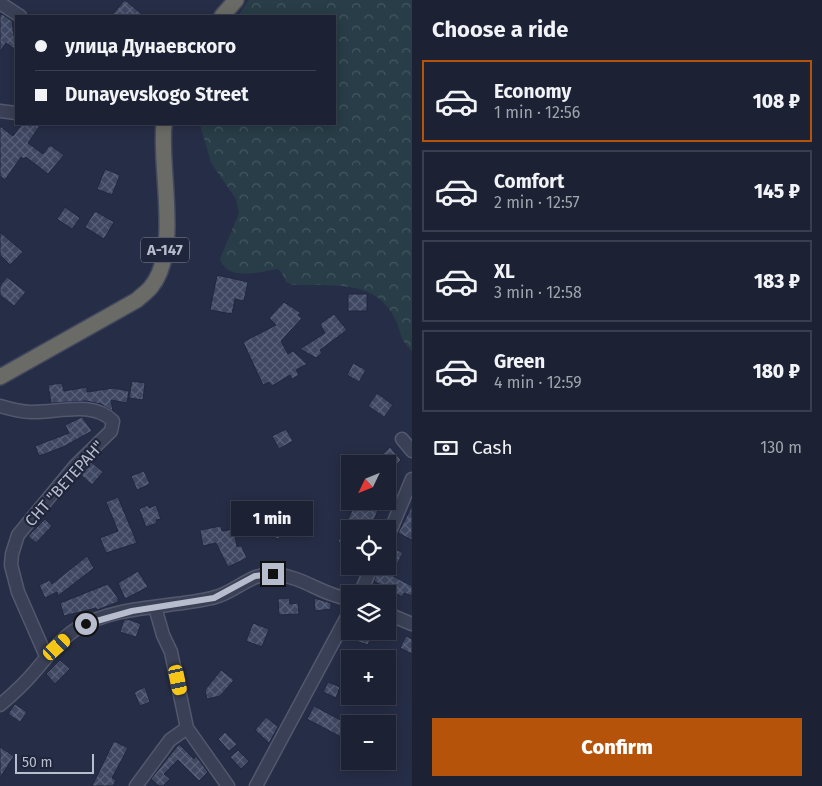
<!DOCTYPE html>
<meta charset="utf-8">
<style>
body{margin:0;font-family:"Fira Sans",sans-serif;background:#292f40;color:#f1f3f6;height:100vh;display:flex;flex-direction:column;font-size:19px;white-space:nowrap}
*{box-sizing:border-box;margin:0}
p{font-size:16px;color:#a0a4ac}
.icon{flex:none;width:28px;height:28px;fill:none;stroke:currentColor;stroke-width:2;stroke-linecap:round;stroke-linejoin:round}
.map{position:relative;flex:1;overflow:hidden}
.side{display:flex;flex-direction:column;background:#1c2234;width:410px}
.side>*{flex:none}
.guide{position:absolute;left:15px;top:15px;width:321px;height:110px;border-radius:0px;box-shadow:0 2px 12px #0003,0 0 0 1px #3a3f4f;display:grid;align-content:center;height:110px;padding:0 20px;background:#1c2234}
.needle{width:32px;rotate:227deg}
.tools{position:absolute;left:341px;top:455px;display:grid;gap:10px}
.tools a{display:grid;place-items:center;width:55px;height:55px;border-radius:0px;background:#1c2234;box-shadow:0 2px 12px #0003,0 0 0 1px #3a3f4f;font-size:25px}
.scale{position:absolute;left:15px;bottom:12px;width:79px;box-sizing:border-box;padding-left:5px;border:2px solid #b8bdce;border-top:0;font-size:14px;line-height:18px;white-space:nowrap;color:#b8bdce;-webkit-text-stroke:4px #1f253b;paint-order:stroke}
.end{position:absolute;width:22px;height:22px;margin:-11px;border:6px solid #b8bdce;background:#111;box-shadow:0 0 0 2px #111}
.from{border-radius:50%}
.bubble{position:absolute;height:35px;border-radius:0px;background:#1c2234;box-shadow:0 2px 12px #0003,0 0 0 1px #3a3f4f;font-size:16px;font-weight:800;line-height:35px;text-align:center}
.car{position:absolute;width:15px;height:30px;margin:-15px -8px;border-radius:6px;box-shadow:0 0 4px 1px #0007;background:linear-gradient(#f5c518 24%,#345 0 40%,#f5c518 0 76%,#345 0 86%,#f5c518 0)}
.guide b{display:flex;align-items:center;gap:18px;height:48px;font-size:19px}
.guide b+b{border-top:1px solid #3a3f4f}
.guide i{width:12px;height:12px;background:#f1f3f6}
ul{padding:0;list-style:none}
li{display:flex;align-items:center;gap:15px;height:82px;margin:0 10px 8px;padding:0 10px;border:2px solid #3a3f4f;border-radius:0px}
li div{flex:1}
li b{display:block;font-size:19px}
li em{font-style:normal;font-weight:800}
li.current{border-color:#b45309}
li>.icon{width:45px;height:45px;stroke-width:1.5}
h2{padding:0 20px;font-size:22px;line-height:60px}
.pay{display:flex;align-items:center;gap:12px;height:55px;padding:0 20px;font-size:19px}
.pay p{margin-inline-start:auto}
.cta{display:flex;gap:10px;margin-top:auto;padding:10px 20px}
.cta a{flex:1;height:58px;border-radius:0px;background:#b45309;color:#fff;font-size:20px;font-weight:800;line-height:58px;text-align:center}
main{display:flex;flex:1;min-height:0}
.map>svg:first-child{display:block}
.forest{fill:url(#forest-crowns)}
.building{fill:url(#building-cross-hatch);stroke:#21273d}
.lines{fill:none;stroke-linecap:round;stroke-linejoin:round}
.minor-casing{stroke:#53586d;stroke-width:15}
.trunk-casing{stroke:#42485d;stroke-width:18}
.minor{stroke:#3a4055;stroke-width:12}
.trunk{stroke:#6a6a66;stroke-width:15}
.route{stroke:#b8bdce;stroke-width:6}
.labels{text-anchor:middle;stroke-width:4.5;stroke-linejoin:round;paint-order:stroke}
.shield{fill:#1f253b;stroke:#8a8fa2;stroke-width:1}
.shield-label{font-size:15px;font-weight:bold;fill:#b8bdce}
.street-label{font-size:16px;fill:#b8bdce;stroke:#1f253b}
</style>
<main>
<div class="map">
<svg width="412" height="786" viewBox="0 0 412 786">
<defs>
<pattern id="forest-crowns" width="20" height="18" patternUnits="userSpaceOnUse" patternTransform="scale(1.25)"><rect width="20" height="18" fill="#283d47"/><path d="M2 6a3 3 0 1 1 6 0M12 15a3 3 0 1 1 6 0" fill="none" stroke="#455760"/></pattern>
<pattern id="building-cross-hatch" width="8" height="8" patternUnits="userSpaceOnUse" patternTransform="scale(1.25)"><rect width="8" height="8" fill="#3f4863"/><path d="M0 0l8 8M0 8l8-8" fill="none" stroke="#596078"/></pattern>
</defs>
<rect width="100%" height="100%" fill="#262d46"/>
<path class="forest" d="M249 0H412V351C397 336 403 334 394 317 375 279 329 286 293 285L286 282 282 273 278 269C258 272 228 282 220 259L239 213 236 199 211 163 200 124H335V16H238Z"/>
<path class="building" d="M125 0 144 16H111Z
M2 14 12 21 16 50 6 43 0 51V15Z
M22 124H41L28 143 43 154 50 145 64 155 48 174 26 157 24 159 21 157 5 180 0 176V126L13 136Z
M105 169 120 175 112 195 97 189Z
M65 207 80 218 72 229 57 219Z
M95 211 114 222 104 239 85 227Z
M0 232 23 252 10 265 0 255Z
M217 275 248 282 244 301 235 299 232 314 210 310Z
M7 277 26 292 14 306 0 295V286Z
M348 294H367V311H348Z
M284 302 301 313 298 315 302 318 281 341 288 354 293 351 307 364 296 370 299 375 292 379 290 375 272 386 269 382 263 385 243 342 276 325 269 318Z
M334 314 347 330 320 350 322 353 316 358 300 349 325 333 320 324Z
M353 363 366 370 359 382 347 375Z
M132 381 145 383 143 400 129 398Z
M62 383 64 391 87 387V392L113 388 129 391 127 403 111 400 113 411 101 404 86 401 51 403 48 385Z
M377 393 393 405 384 417 368 406Z
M82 417 92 431 63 447 39 456 35 446 69 433 65 425Z
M286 429 293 441 279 449 272 436Z
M390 447 401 460 388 472V464H372Z
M91 462 103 472 92 485 81 475Z
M144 471 150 484 137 490 131 476Z
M118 497 137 543 106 553 100 538 118 531 106 502Z
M356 501H382L370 529 350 520V547L338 542Z
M148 505 149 508 156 505 161 519 156 520 157 523 146 527 139 509Z
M412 506V540L398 533Z
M271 518 285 523 279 539 265 535Z
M45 519 52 526 36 543 28 536Z
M221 526 222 531 234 529 237 547 241 545 247 558 228 567 216 543 203 546 200 530Z
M388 545 403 553 391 575 412 586V596L404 593 402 597 374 581 380 566H388Z
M87 556 94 568 58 596 57 592 45 598 39 585 50 580 52 584Z
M138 571 148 587 125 599 118 583Z
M108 584 118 598V602L97 610 96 608 64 616 60 603Z
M289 598 290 604 298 603 299 614 279 615 278 599Z
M314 598 331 603V609L315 611Z
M127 619 141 624 136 637 120 632 124 620Z
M253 623 269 629 262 647 246 641Z
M359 631H373L368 645 356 641Z
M406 636 412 639V654L400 648Z
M60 660 70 669 55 684 46 674Z
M221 670 234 680 220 696 207 699 205 690Z
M328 682 340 687 336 698 323 692Z
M145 687 150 702 140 706 134 692Z
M15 704 27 712 20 722 8 714Z
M314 706 350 725V741L342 735 341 737 307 719Z
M266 717 278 727 269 743 255 730Z
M225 732 237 744 229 751 218 739Z
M114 741 128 748 112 778 116 780 113 786H92Z
M179 744 194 759 196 756 208 772 199 781 178 760 164 774 170 779 163 786H159L151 779Z
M0 747 14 756 0 778Z
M238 750 249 761 241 769 230 757Z"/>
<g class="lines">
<defs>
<path id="minor" d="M0 3 20 16
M0 111 16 113
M0 406C10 409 20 412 31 412 57 413 92 400 113 421L111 431 75 466 18 535 12 554 11 565 18 592 46 656
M402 439 412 451
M388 536 412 479
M360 594 372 566
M155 607 163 635 171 652 187 728 228 786
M388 614 412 624
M0 705C12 695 25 683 35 671 48 656 61 638 78 628 117 605 169 608 212 598 234 594 250 572 275 574 304 577 324 596 350 599
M136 786 170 740 187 728
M256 786 350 611"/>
<path id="trunk" d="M222 16 236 0
M0 377 137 300C141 296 147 292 151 287 181 251 159 169 164 124"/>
</defs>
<use href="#minor" class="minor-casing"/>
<use href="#trunk" class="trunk-casing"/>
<use href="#minor" class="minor"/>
<use href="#trunk" class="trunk"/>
</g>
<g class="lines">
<path class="route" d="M86 624 132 611 214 598 255 576 273 574"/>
</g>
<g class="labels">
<rect class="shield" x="141" y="237.5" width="48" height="25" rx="4"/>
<g class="shield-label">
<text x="165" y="255">А-147</text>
</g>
<g class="street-label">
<text transform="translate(64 483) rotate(-48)" y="6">СНТ "ВЕТЕРАН"</text>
</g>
</g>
</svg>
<div class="tools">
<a><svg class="needle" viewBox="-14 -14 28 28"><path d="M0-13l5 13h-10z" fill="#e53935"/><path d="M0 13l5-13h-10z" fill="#a0a4ac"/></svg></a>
<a><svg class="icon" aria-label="locate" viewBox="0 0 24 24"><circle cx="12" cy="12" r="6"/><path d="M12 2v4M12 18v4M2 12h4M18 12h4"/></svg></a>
<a><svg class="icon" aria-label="layers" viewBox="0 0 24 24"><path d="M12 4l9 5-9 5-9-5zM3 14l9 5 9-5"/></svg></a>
<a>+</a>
<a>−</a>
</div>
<div class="scale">50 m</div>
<i class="end from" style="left:86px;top:624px"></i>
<i class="end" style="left:273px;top:574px"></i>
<div class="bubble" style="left:231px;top:501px;width:82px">1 min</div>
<i class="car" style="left:57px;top:647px;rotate:48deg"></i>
<i class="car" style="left:178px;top:680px;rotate:168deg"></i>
<div class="guide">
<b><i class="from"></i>улица Дунаевского</b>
<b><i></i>Dunayevskogo Street</b>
</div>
</div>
<section class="side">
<h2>Choose a ride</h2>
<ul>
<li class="current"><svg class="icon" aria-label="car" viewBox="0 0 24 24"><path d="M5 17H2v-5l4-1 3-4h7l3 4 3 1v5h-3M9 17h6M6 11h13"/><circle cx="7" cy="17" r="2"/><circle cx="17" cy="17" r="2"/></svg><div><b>Economy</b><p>1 min · 12:56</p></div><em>108 ₽</em></li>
<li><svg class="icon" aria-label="car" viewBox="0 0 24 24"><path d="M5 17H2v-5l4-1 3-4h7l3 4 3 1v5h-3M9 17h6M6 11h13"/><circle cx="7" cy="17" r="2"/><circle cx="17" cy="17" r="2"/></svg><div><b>Comfort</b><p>2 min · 12:57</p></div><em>145 ₽</em></li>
<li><svg class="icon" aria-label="car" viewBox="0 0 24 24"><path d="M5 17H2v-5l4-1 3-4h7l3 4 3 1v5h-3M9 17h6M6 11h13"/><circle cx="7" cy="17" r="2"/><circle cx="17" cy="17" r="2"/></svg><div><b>XL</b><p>3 min · 12:58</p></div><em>183 ₽</em></li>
<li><svg class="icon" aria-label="car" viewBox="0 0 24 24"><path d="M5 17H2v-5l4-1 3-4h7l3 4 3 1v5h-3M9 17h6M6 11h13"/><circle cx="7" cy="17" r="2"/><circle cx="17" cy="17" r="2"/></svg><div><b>Green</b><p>4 min · 12:59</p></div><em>180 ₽</em></li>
</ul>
<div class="pay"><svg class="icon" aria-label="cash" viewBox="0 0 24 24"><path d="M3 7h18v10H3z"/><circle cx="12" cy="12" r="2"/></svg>Cash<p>130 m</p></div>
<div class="cta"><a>Confirm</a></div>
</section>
</main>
